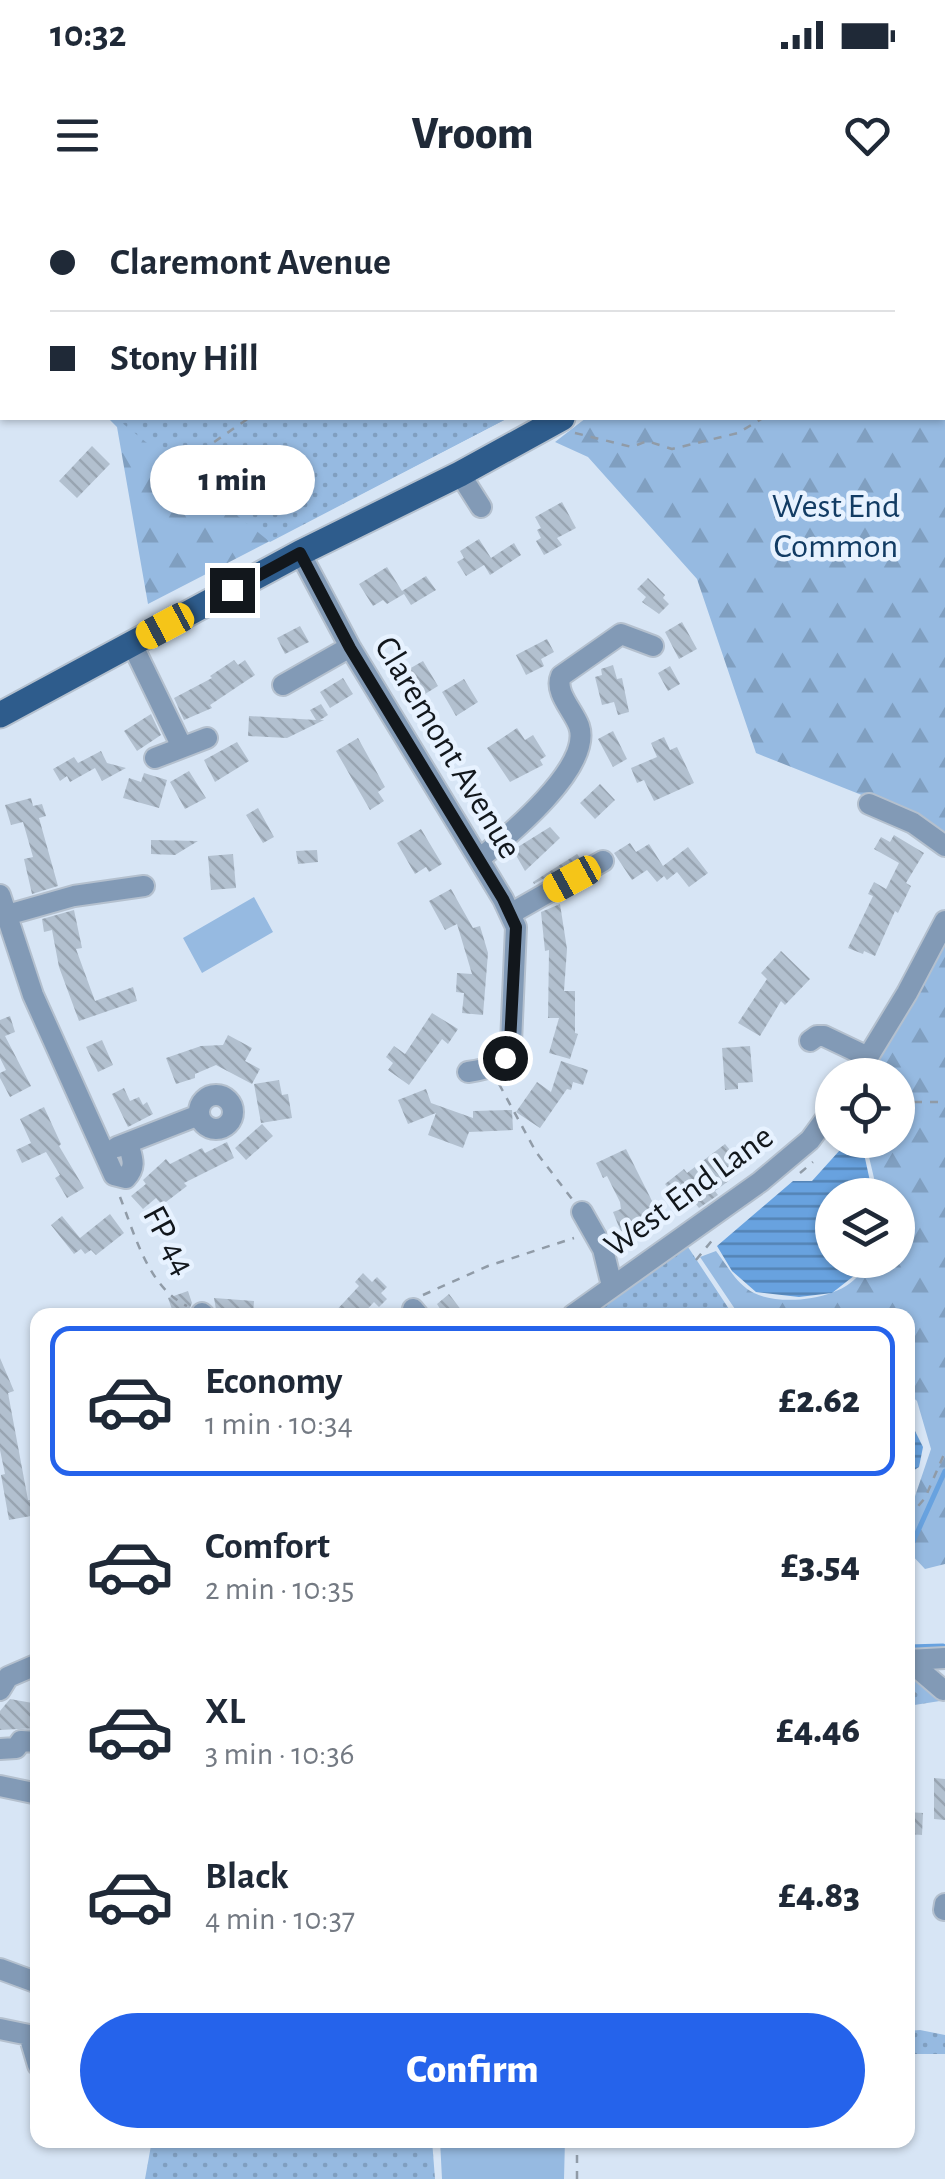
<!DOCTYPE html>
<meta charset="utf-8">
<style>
body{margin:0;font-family:"Alegreya Sans",sans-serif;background:#f2f2f3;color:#1f2937;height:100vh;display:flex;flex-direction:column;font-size:38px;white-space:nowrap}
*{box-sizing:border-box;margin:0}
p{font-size:32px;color:#747a83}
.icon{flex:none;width:55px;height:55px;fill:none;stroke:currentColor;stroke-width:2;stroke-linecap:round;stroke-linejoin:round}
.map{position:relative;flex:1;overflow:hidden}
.side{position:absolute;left:30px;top:1108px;width:885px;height:840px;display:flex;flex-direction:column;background:#fff;border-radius:20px;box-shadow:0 2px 8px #0004}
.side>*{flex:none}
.guide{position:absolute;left:0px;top:0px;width:945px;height:220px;box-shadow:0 2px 8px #0004;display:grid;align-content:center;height:220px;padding:0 50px;background:#fff}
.controls{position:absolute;left:815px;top:858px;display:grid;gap:20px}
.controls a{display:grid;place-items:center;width:100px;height:100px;border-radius:50%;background:#fff;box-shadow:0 2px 8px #0004;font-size:50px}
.end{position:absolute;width:45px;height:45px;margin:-22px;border:12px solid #12171c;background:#fff;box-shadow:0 0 0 5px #fff}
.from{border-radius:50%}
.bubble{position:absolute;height:70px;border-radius:35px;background:#fff;box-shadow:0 2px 8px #0004;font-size:32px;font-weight:800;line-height:70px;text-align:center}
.car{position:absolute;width:30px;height:60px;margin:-30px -15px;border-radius:12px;box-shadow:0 0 8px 2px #0007;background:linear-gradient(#f5c518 24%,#345 0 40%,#f5c518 0 76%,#345 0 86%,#f5c518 0)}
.guide b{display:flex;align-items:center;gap:35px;height:95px;font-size:38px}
.guide b+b{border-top:2px solid #e0e1e3}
.guide i{width:25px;height:25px;background:#1f2937}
ul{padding:18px 0 0;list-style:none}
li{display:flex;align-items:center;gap:30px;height:150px;margin:0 20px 15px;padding:0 30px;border:5px solid transparent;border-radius:20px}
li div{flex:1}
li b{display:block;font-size:38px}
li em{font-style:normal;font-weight:800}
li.current{border-color:#2563eb}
li>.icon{width:90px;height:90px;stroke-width:1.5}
.button{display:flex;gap:20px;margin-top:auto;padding:20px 50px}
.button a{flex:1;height:115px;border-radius:60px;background:#2563eb;color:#fff;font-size:40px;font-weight:800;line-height:115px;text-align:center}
.status{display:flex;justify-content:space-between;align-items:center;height:70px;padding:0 50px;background:#fff;direction:ltr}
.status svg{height:28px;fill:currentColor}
header{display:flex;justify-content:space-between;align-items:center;height:130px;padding:0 50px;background:#fff;font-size:45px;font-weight:800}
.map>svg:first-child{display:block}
.grass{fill:#96bae1}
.forest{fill:url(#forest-firs)}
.park{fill:url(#park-dots)}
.water{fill:url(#water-rules)}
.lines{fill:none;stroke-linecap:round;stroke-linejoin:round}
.stream{stroke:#68a2df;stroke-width:5}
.building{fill:url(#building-back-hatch)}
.minor-casing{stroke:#b4c0ce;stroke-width:24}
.major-casing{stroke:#b4c0ce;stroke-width:29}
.path{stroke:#909ba7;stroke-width:2.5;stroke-dasharray:8 8;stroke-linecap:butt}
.minor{stroke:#829ab6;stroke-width:20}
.major{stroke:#2e5c8c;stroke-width:25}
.route{stroke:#12171c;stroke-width:12}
.labels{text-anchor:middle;stroke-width:9;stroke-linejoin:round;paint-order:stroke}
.park-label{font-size:35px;fill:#123c64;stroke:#e7f2ff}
.street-label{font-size:35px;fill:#12171c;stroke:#e7f2ff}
</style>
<div class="status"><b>10:32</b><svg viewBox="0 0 49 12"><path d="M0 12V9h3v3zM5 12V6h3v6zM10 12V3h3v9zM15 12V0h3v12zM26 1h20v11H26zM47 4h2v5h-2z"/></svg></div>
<header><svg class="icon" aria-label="menu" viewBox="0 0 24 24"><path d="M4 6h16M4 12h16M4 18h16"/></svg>Vroom<svg class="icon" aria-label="heart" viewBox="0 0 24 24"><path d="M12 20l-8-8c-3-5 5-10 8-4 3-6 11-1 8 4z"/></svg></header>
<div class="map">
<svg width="945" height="1979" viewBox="0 0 945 1979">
<defs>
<pattern id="forest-firs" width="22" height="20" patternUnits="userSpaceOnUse" patternTransform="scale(2.5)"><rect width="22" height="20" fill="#96bae1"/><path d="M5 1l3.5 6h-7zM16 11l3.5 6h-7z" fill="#809fc0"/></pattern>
<pattern id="park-dots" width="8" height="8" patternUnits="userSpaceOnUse" patternTransform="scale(2.5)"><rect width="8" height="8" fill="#96bae1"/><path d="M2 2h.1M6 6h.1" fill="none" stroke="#809fc0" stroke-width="1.8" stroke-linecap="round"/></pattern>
<pattern id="water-rules" width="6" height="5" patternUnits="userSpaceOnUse" patternTransform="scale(2.5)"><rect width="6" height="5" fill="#68a2df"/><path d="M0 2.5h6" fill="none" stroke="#5483b4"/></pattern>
<pattern id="building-back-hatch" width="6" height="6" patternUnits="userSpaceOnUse" patternTransform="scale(2.5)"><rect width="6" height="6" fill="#b2c0cf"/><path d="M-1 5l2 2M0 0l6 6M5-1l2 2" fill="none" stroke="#98a4b1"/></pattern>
</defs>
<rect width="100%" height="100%" fill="#d7e5f5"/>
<path class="grass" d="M254 697 273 732 202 773 183 738Z
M440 1940H565L564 1979H442Z"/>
<path class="forest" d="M819 0H945V642L902 611 756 553 697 379 588 257 555 242 586 218H942V2H817Z
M108 218H508L148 404 117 227Z
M945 731V1364L925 1369 908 1351V1317L931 1249 917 1201 908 1193V1115H739L700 1057 716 1051C727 1065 737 1085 754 1093 784 1108 858 1099 866 1060H898V995H878L865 940H898V875H869Z"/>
<path class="park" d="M0 0H782L2 2 0 176Z
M116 218H508L270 342Z
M686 1044 733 1115H590Z
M908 1467 937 1493 940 1501 908 1506Z
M920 1830 945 1835V1854H912L908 1850V1831Z
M152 1940H432L435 1979H145Z"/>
<path class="water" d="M849 940H861L873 995H832V1060H865L864 1068 832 1093 799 1097 756 1092 732 1071 717 1046 793 981H812Z
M908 1217 923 1247 919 1267 908 1274Z"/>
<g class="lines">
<path class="stream" d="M908 1353 945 1271
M908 1447 943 1446"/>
</g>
<path class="building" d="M92 246 110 264 77 298 59 281Z
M562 302 576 328 557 338 562 345 544 355 536 341 541 338 537 330 541 328 535 317Z
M479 339 491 358 514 343 521 355 490 375 484 365 466 376 457 362 464 358 460 351Z
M387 367 402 391 426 376 436 390 411 405 404 394 387 404 383 400 373 406 359 384Z
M648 378 665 395 663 398 669 404 659 414 642 402 646 397 637 389Z
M682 422 697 449 679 459 665 432Z
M300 426 309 442 285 454 277 438Z
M547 439 554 452 541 459 544 466 526 475 516 455Z
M234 460 238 465 245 460 255 475 210 505 212 508 184 520 174 498 212 478 210 476Z
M423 461 438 486 425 494 409 469Z
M613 465 617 479 622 478 629 512 618 515 614 502 602 505 595 477 602 475 601 469Z
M670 466 680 484 668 491 658 473Z
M343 478 353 494 330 508 320 492Z
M464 479 478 502 456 516 442 492Z
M321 504 328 515 320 520H324L287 538 248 536 249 516 316 520 310 510Z
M151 514 161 535 137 551 124 531Z
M517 528 525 540 533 535 546 556 540 560 543 565 510 582 487 548Z
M613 531 627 559 613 567 598 539Z
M664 537 670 550 677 547 694 583 654 601 644 580 637 583 631 568 657 557 651 543Z
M358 538 385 587 378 592 384 601 370 610 336 551Z
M237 542 249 561 215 582 204 560Z
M101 551 107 563 126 568 102 581 95 568 70 582 67 576 60 581 53 569 74 557 78 563Z
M189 571 206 598 185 609 170 582Z
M144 573 167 580 159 608 123 598 129 578 141 582Z
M600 584 615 600 595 619 580 603Z
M31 598 33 606 42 604 46 616 39 618 58 686 32 694 24 659 33 657 23 622 11 625 5 605Z
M258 608 274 637 263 643 246 615Z
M550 627 560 638 525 671 513 650Z
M421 629 442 664 429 672 426 667 415 674 397 643Z
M894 635 924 653 906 683 911 686 898 713 895 711 875 756 864 751 863 754 848 748 873 696 868 694 874 682 886 689 899 663 874 649 881 637 890 642Z
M151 640 198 641 175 655 151 654Z
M630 643 636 652 649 644 663 666 688 647 708 673 689 687 677 672 667 680 664 676 657 682 647 670 632 680 614 653Z
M317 650 318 662 298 664 296 651Z
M233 654 236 688 211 690 208 656Z
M577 654 580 658 534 684 533 682Z
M451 689 473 728 480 726 488 753 483 815 462 813 464 793 456 792 457 773 472 774 457 724 445 730 429 701Z
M560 704 567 749 564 791H575V833L578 834 570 859 549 853 559 818H548L549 750 545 751 541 712Z
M74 710 82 748 76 749 95 801 133 787 137 801 79 821 59 767 52 730 44 732 42 719Z
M781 751 810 779 785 805 781 801 760 836 738 823 767 779 761 773Z
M432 813 458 829 448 844 442 839 409 885 388 870 393 863 386 857 394 846 405 854Z
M10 816 15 832 5 836 31 886 10 897 0 878V873L6 870 0 858V820Z
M228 835 252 848 245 861 260 869 252 884 216 865 195 874V878L176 884 166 858 201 846 223 845Z
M102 840 113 865 98 872 86 847Z
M750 846 753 882 738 883V889L725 890 722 848Z
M561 861 588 870 583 885 573 882 571 890 567 889 540 928 516 912 537 882 551 892Z
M279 880 282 895 288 894 292 918 261 923 254 884Z
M124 888 130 901 139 897 143 905 147 902 153 914 128 927 112 894Z
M426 889 431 903 473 918V911L512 910 513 930 469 932 463 948 428 935 436 913 408 924 398 900Z
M44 907 61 944 59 946 84 988 67 998 55 978 60 975 46 952 22 963 16 950 31 943 20 919Z
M262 924 273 936 246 960 235 948Z
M227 942 234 958 184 983 187 986 162 1005 156 998 143 1009 131 996 146 984 143 980 166 959 170 964 202 948 205 953Z
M725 944 734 955 727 960 738 974 715 991 718 995 699 1008 687 993 678 1000 665 984 684 969 687 973Z
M626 949 660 1017 621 1032 613 1012 621 1009 620 1002 607 976 603 978 596 963Z
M110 1014 124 1033 96 1055 91 1050 85 1054 81 1049 74 1054 51 1025 62 1016 80 1038Z
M363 1073 372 1082 377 1077 387 1087 381 1093 387 1099 379 1107 374 1102 362 1115H332L359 1086 355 1082Z
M188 1091 192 1103 189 1110 174 1115 168 1098Z
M449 1094 465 1115H444L437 1104Z
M214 1098 254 1101 253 1115H217Z
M0 1158 14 1191 8 1193 28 1300H33L36 1315 9 1320 1 1275 5 1274 0 1250Z
M10 1499 38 1504V1528L0 1530V1511Z
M934 1578 945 1579V1620L934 1619Z
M908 1612 923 1613 922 1635 908 1634Z"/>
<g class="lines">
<defs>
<path id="minor" d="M725 2 726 0
M460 274 481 307
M300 353 350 447 503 699 516 727 511 843C503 865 490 869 468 872
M132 444 181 545
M283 485 350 447
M155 558 207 538
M869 604 913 623 945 646
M479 659C507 637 593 567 579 526 573 510 554 492 561 476L621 434 653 446
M0 695 33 795 114 975 126 978C137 966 132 958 128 943
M510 714 603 661
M7 715 74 696 144 686
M810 841 817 836H824L868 857
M857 875 907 793 945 721
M199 912a17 17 0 1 1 34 0a17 17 0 1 1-34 0Z
M117 947 199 915
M582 1012 603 1049 612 1086
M413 1109 418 1115
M202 1113 204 1115
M573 1115 760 982 810 940 832 910
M908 1460 943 1490
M908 1460 945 1458
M0 1490 8 1477 38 1464
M0 1549 16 1548 21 1541 38 1542
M0 1586 38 1594
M944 1710 945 1704
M0 1769 38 1783
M0 1829 29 1835 38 1865"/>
<path id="major" d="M795 2 798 0
M0 515 300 353 460 274 562 218"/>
</defs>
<use href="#minor" class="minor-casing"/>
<use href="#major" class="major-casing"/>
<path class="path" d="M89 0 92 2
M247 0 251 2
M185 2 186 0
M665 2 666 0
M0 46 2 47
M942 104 945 103
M0 145H2
M575 233 632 247 647 241 672 249 738 233 763 218
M201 251 249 218
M499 884 536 952 572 999
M898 902H945
M800 973 813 962
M120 997C135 1035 148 1087 187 1106
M696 1060 714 1038
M423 1095 488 1066 574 1038
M908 1318 925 1298 945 1252
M908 1495 919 1493
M577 1979V1940"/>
<use href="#minor" class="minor"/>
<use href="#major" class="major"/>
</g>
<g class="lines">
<path class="route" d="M232 390 300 353 350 448 503 699 516 727 510 843 505 858"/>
</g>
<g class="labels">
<g class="park-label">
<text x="836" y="317">West End<tspan x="836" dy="40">Common</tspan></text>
</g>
<g class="street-label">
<text transform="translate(449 547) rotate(59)" y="12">Claremont Avenue</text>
<text transform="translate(688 990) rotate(-36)" y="12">West End Lane</text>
<text transform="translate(170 1040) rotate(62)" y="12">FP 44</text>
</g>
</g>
</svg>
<div class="controls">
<a><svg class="icon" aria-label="locate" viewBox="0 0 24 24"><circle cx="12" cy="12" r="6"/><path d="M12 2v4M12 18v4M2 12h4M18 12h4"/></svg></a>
<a><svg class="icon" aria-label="layers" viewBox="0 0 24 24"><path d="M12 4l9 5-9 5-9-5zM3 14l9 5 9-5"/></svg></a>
</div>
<i class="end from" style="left:505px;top:858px"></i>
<i class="end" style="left:232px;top:390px"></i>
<div class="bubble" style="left:150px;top:245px;width:165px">1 min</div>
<i class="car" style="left:165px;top:426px;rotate:242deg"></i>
<i class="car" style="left:572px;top:679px;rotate:241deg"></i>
<div class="guide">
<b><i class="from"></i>Claremont Avenue</b>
<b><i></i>Stony Hill</b>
</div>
<section class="side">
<ul>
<li class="current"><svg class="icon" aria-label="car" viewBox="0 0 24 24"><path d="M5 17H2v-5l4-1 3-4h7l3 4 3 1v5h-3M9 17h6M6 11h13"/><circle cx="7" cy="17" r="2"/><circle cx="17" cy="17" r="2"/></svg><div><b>Economy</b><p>1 min · 10:34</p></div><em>£2.62</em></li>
<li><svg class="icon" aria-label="car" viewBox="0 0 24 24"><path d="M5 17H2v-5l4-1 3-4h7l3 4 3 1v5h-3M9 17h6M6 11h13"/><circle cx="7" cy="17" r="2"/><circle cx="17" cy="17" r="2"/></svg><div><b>Comfort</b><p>2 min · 10:35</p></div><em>£3.54</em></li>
<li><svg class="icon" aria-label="car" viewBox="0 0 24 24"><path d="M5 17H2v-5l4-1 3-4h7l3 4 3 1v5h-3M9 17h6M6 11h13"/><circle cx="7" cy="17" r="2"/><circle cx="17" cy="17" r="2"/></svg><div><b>XL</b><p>3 min · 10:36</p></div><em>£4.46</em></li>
<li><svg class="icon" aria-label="car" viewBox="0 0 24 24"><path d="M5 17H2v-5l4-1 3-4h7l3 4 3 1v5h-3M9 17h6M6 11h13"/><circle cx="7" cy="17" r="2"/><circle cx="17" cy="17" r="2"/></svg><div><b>Black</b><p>4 min · 10:37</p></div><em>£4.83</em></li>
</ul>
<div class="button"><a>Confirm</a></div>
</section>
</div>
